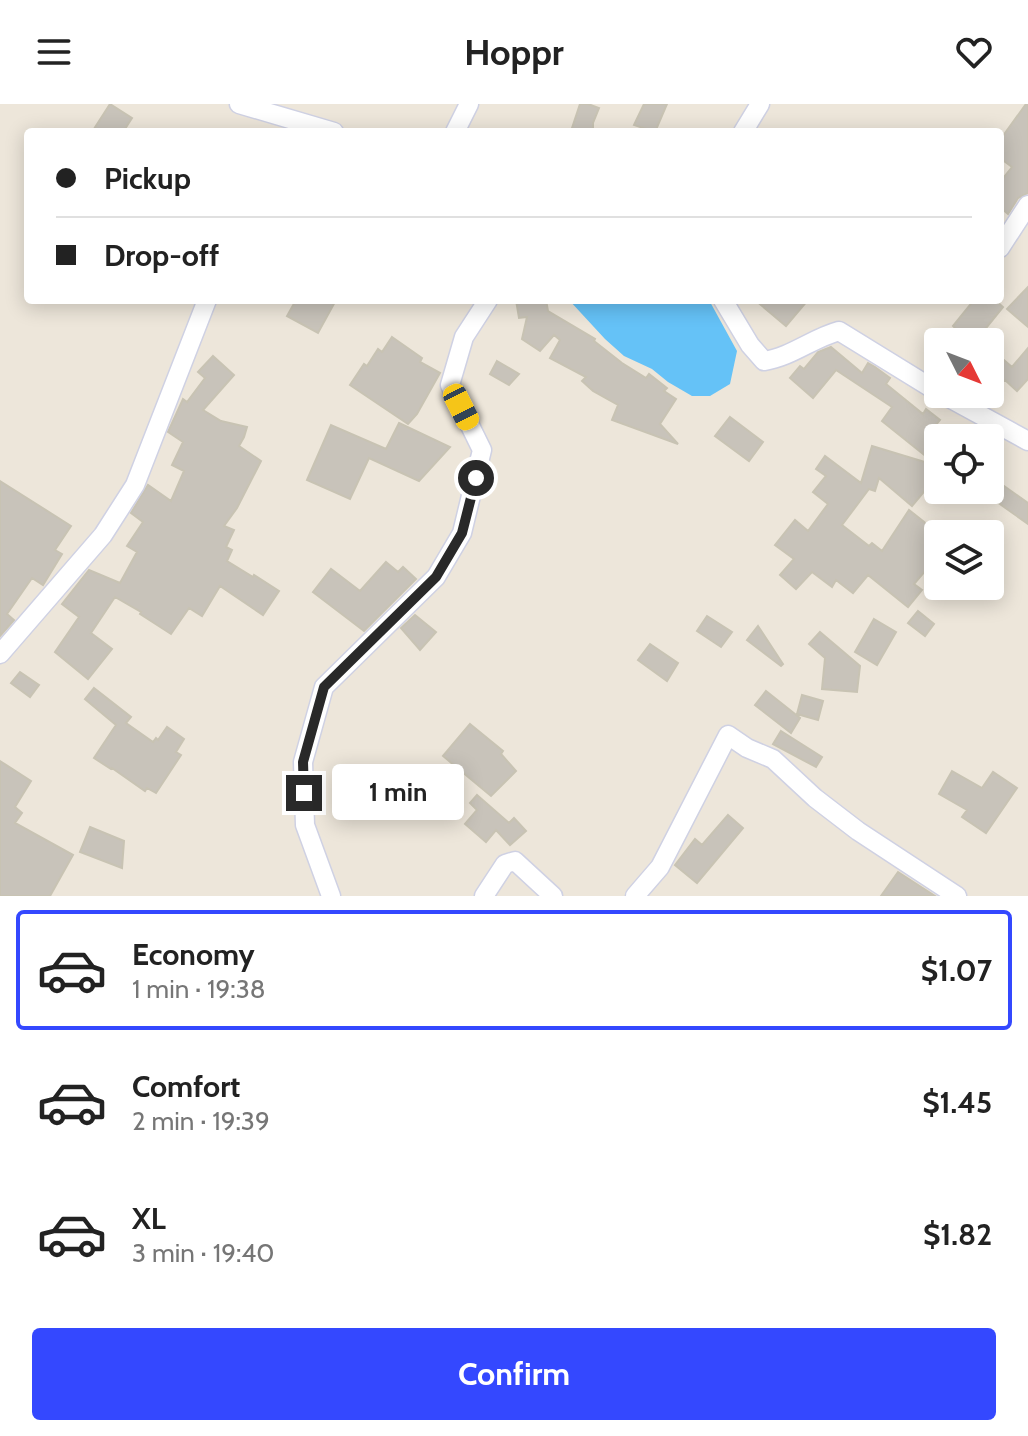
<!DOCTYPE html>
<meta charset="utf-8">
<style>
body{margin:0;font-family:Cabin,sans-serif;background:#f6f6f6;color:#222;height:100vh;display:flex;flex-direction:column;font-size:30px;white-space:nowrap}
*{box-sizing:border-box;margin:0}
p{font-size:26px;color:#767676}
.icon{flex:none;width:44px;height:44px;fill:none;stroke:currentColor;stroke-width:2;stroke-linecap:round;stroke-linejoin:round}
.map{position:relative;height:792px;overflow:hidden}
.sheet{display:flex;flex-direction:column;background:#fff;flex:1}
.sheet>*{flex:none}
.guide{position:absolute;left:24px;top:24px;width:980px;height:176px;border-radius:8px;box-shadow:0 4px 20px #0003;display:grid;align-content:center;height:176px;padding:0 32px;background:#fff}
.needle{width:52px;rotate:132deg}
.fabs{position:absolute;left:924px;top:224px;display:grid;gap:16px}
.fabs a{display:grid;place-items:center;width:80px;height:80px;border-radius:8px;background:#fff;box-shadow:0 4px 20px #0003;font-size:40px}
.end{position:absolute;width:36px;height:36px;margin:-18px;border:10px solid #292929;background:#fff;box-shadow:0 0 0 4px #fff}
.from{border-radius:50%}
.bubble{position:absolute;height:56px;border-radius:8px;background:#fff;box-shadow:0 4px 20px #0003;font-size:26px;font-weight:700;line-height:56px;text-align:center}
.car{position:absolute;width:24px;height:48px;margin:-24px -12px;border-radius:10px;box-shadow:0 0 6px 2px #0007;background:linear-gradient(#f5c518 24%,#345 0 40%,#f5c518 0 76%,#345 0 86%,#f5c518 0)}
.guide b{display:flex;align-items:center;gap:28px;height:76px;font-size:30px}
.guide b+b{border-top:2px solid #e0e0e0}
.guide i{width:20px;height:20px;background:#222}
ul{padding:14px 0 0;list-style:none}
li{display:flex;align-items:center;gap:24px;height:120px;margin:0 16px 12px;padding:0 16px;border:4px solid transparent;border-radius:8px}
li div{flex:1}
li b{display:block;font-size:30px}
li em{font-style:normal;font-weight:700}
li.active{border-color:#3448ff}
li>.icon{width:72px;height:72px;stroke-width:1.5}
.action{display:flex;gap:16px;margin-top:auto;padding:16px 32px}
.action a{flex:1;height:92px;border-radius:8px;background:#3448ff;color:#fff;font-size:32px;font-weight:700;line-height:92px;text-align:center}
header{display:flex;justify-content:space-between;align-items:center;height:104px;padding:0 32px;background:#fff;font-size:36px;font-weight:700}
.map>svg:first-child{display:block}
.water{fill:#65c2f7}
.building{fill:#c8c3ba;stroke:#c8c3b3;stroke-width:2}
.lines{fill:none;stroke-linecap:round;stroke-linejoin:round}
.street-casing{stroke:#cfd1e3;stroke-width:21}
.street{stroke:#fff;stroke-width:18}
.route{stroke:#292929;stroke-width:10}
</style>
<header><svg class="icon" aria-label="menu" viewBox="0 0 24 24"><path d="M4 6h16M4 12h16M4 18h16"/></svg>Hoppr<svg class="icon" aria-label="heart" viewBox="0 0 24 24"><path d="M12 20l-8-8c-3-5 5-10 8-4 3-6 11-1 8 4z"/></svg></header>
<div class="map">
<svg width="1028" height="792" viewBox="0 0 1028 792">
<rect width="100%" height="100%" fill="#ede6da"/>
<path class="water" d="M569 196H709L737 247 730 280 710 292H692L668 278 652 265 624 252 605 235Z"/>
<path class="building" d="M110 0 132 14 123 28H92Z
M580 0H588L599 4 593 19V28L571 27Z
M644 0H667L655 28 634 21Z
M1026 0H1028V89L1018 94 1008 110 1000 103V78L1012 63 1000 54V36Z
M1028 183V223L1007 205Z
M296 196H336L318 229 287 212Z
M516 196H546L548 207 595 235 594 237 622 259 646 274 649 270 667 284 664 287 676 295 660 320 678 340 612 316 618 301 593 287 582 277 586 273 550 254 560 236 554 231 540 247 522 235 527 213 519 214Z
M755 196H808L786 222Z
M974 196H995L1003 203 982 229 994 238H944L955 224 953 222Z
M392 233 422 254 420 258 440 269 417 310 408 320 350 281 364 260 367 262 378 245 382 248Z
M831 243 862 269 868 259 875 263 890 274 886 280 923 310 926 305 940 316 929 329 938 335V362L882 317 892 303 836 266 813 294 790 274 800 262 804 265 818 248Z
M990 244 1012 263 1028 244V275L1017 287 1005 276 1001 279 990 268Z
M213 252 234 271 203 306 221 317 247 323 244 333 239 342 261 357 237 404 224 422 234 426 226 443 232 446 227 457 253 473 254 471 279 487 263 511 220 482 202 512 189 504 171 530 140 510 141 508 115 493 91 529 112 545 88 575 55 548 79 513 62 500 89 466 120 479 137 448 127 442 143 418 131 409 148 381 171 397 184 367 172 361 183 338 168 328 183 295 187 298 205 274 198 268Z
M497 257 519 270 509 281 490 270Z
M730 313 763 338 749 357 715 332Z
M399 319 450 343 419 377 369 354 350 395 307 376 331 321 386 345Z
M872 342 938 362V371L912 402 879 374 875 387 869 385 842 421 869 442 872 439 882 447 909 406 938 429V452L914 480 922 486 908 503 868 471 853 489 836 476 832 483 812 468 796 485 780 471 794 455 775 441 795 416 808 427 828 400 813 388 826 372 816 365 825 352 861 379Z
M990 372 1028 399V420L990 393Z
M0 377 71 422 55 446 62 450 43 481 32 474 7 510 14 516 0 532Z
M386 458 398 468 403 463 416 475 364 527 313 488 331 465 360 487Z
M918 507 934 520 925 532 908 519Z
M415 511 436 528 420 546 401 524Z
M707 512 732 528 721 543 697 527Z
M874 515 896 528 877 561 855 548Z
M758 522 783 560 781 562 747 536Z
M820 528 860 562 857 588 822 585 825 554 809 540Z
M650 540 678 559 667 577 638 556Z
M20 568 39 581 30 593 11 579Z
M94 584 131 613 126 619 153 638 156 634 158 636 167 623 184 635 176 648 181 651 156 689 147 684 145 687 112 664 111 665 94 654 116 621 85 595Z
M766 587 800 614 791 629 755 601Z
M802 591 823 597 818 616 797 610Z
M470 620 503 647 501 650 516 667 491 692 443 652Z
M781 627 822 653 816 663 773 640Z
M0 657 31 677 15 703 22 709 15 719 73 751 50 792H0Z
M952 667 982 684 993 668 1017 684 986 729 962 713 967 706 939 690Z
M477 691 509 719 514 714 526 727 510 741 496 726 486 738 465 720 477 706 470 699Z
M728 711 743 724 697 779 675 761 695 735 702 741Z
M90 723 124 737 122 764 80 748Z
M898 768 935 792H881Z"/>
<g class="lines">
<defs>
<path id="street" d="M239 0 334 28
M455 28 469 0
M743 28 760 0
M1000 144 1028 101
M723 196 750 241 764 257C791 253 813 234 839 227L938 288
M942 290 1028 337
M0 550 103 431 135 381 207 196
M331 792 305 721 303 658 324 583 436 473 462 429 482 346 450 281 464 233 488 196
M484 792 505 760 515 757 553 792
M635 792 660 763 728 631 747 644 773 655 815 694 858 727 957 792"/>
</defs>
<use href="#street" class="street-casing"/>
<use href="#street" class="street"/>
</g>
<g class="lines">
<path class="route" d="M304 689 303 658 324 583 436 473 462 429 476 374"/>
</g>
</svg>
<div class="fabs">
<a><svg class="needle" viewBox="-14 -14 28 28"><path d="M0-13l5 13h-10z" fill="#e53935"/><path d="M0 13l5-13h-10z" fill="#767676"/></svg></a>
<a><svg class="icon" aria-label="locate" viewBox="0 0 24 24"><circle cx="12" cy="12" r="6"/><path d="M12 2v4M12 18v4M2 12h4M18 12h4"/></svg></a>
<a><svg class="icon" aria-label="layers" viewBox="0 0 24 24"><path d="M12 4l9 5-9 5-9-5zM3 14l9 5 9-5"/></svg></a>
</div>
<i class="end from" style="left:476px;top:374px"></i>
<i class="end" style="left:304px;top:689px"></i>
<div class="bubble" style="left:332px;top:660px;width:132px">1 min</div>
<i class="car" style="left:461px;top:303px;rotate:153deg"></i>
<div class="guide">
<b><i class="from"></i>Pickup</b>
<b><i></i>Drop-off</b>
</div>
</div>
<section class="sheet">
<ul>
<li class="active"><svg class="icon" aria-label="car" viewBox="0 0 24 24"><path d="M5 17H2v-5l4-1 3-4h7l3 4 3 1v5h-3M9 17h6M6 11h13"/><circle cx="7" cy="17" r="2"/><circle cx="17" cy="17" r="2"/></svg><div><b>Economy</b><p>1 min · 19:38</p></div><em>$1.07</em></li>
<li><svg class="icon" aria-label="car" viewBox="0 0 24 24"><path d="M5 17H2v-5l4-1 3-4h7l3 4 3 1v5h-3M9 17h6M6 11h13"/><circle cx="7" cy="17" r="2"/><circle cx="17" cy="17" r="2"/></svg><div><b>Comfort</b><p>2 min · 19:39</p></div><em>$1.45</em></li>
<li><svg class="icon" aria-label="car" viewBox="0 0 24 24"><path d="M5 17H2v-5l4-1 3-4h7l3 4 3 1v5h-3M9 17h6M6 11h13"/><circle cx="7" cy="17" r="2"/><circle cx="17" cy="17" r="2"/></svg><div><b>XL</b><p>3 min · 19:40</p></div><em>$1.82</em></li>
</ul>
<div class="action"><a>Confirm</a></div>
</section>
